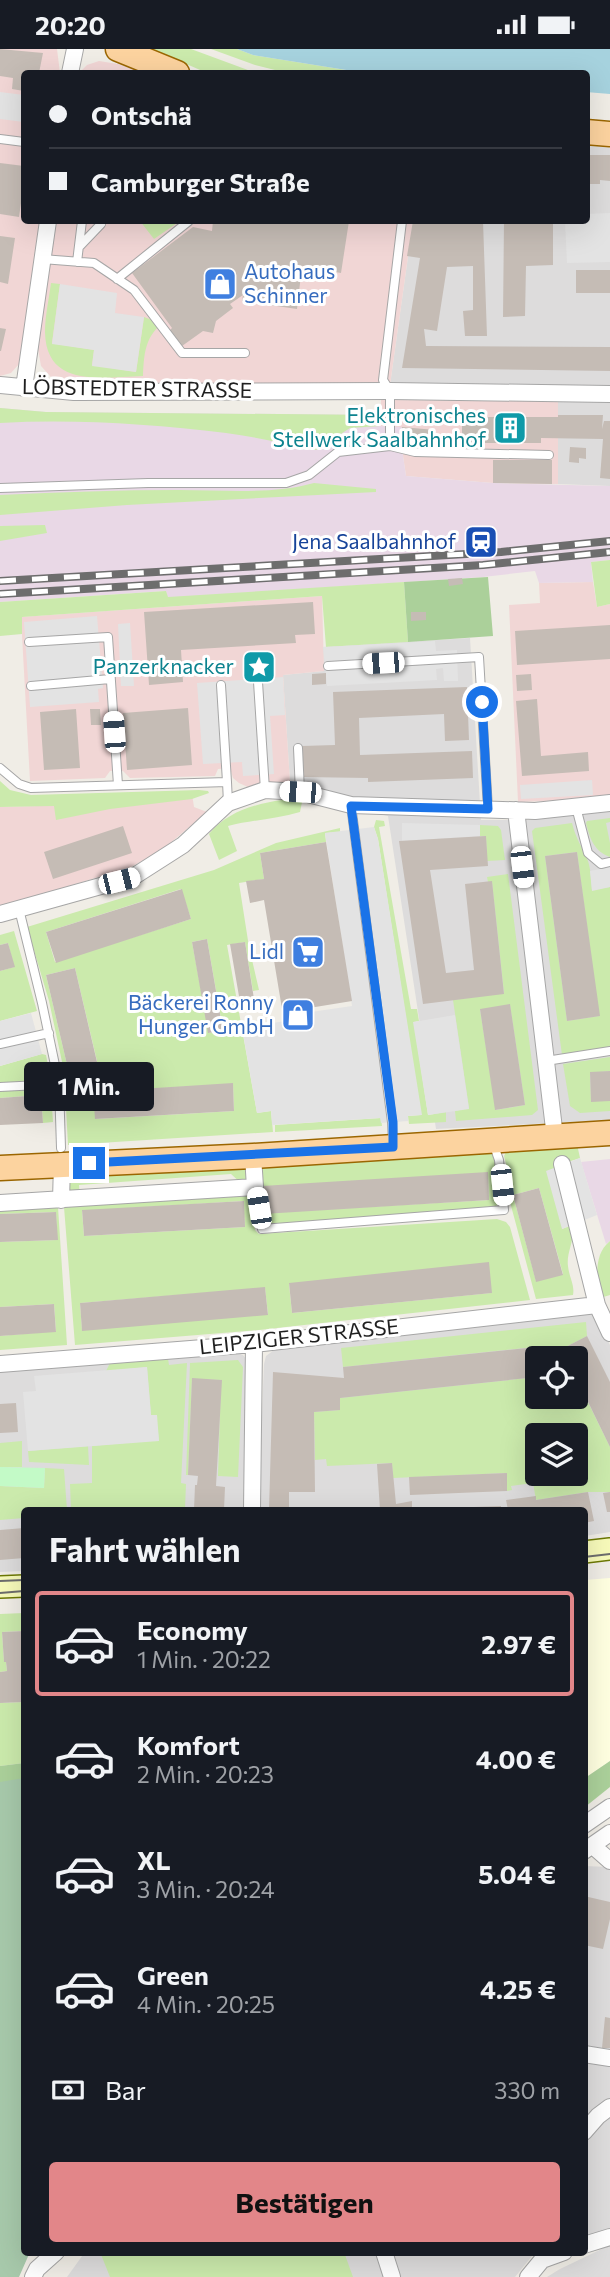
<!DOCTYPE html>
<html lang="de">
<meta charset="utf-8">
<style>
body{margin:0;font-family:Commissioner,sans-serif;background:#242831;color:#f1f3f6;height:100vh;display:flex;flex-direction:column;font-size:26px;white-space:nowrap}
*{box-sizing:border-box;margin:0}
p{font-size:23px;color:#9ea1a6}
.icon{flex:none;width:38px;height:38px;fill:none;stroke:currentColor;stroke-width:2;stroke-linecap:round;stroke-linejoin:round}
.map{position:relative;flex:1;overflow:hidden}
.sheet{position:absolute;left:21px;top:1458px;width:567px;height:749px;display:flex;flex-direction:column;background:#171b24;border-radius:7px;box-shadow:0 7px 28px #0002}
.sheet>*{flex:none}
.banner{position:absolute;left:21px;top:21px;width:569px;height:154px;border-radius:7px;box-shadow:0 7px 28px #0002;display:grid;align-content:center;height:154px;padding:0 28px;background:#171b24}
.fabs{position:absolute;left:525px;top:1297px;display:grid;gap:14px}
.fabs a{display:grid;place-items:center;width:63px;height:63px;border-radius:7px;background:#171b24;box-shadow:0 7px 28px #0002;font-size:35px}
.end{position:absolute;width:32px;height:32px;margin:-16px;border:9px solid #1a73e8;background:#fff;box-shadow:0 0 0 4px #fff}
.from{border-radius:50%}
.bubble{position:absolute;height:49px;border-radius:7px;background:#171b24;box-shadow:0 7px 28px #0002;font-size:23px;font-weight:700;line-height:49px;text-align:center}
.car{position:absolute;width:21px;height:42px;margin:-21px -10px;border-radius:9px;box-shadow:0 0 5px 2px #0007;background:linear-gradient(#fff 24%,#345 0 40%,#fff 0 76%,#345 0 86%,#fff 0)}
.banner b{display:flex;align-items:center;gap:24px;height:66px;font-size:26px}
.banner b+b{border-top:2px solid #363941}
.banner i{width:18px;height:18px;background:#f1f3f6}
ul{padding:0;list-style:none}
li{display:flex;align-items:center;gap:21px;height:105px;margin:0 14px 10px;padding:0 14px;border:4px solid transparent;border-radius:7px}
li div{flex:1}
li b{display:block;font-size:26px}
li em{font-style:normal;font-weight:700}
li.current{border-color:#e28689}
li>.icon{width:63px;height:63px;stroke-width:1.5}
h2{padding:0 28px;font-size:32px;line-height:84px}
.pay{display:flex;align-items:center;gap:18px;height:77px;padding:0 28px;font-size:26px}
.pay p{margin-inline-start:auto}
.cta{display:flex;gap:14px;margin-top:auto;padding:14px 28px}
.cta a{flex:1;height:80px;border-radius:7px;background:#e28689;color:#111;font-size:28px;font-weight:700;line-height:80px;text-align:center}
.status{display:flex;justify-content:space-between;align-items:center;height:49px;padding:0 35px;background:#171b24;direction:ltr}
.status svg{height:19px;fill:currentColor}
.map>svg:first-child{display:block}
.residential{fill:#dddcdc;fill-rule:evenodd}
.commercial{fill:#f1d6d5}
.industrial{fill:#e9d8e6}
.education{fill:#ffffe0}
.grass{fill:#cbeaac;fill-rule:evenodd}
.forest{fill:#abd09a}
.cemetery{fill:#a7c9ab}
.park{fill:#c3fac7}
.parking{fill:#e3e3e3}
.water{fill:#a6d2de}
.building{fill:#c5bcb5}
.lines{fill:none;stroke-linecap:round;stroke-linejoin:round}
.lane-casing{stroke:#a6a6a6;stroke-width:10}
.street-casing{stroke:#a6a6a6;stroke-width:18}
.secondary-casing{stroke:#6d7904;stroke-width:24}
.primary-casing{stroke:#9b6600;stroke-width:27}
.lane{stroke:#fff;stroke-width:8}
.street{stroke:#fff;stroke-width:16}
.secondary{stroke:#f7faba;stroke-width:21}
.primary{stroke:#fcd39f;stroke-width:24}
.tram{stroke:#6d6d6d;stroke-width:2}
.rail-casing{stroke:#6d6d6d;stroke-width:8}
.rail{stroke:#fff;stroke-width:5;stroke-dasharray:16;stroke-linecap:butt}
.route{stroke:#1a73e8;stroke-width:9}
.labels{text-anchor:middle;stroke-width:6;stroke-linejoin:round;paint-order:stroke}
.shop-label{font-size:21px;fill:#366cbe;stroke:#fff;text-anchor:end}
.street-label{font-size:21px;fill:#1f1f1f;stroke:#fff}
.culture-label{font-size:21px;fill:#0d838f;stroke:#fff;text-anchor:end}
.transit-label{font-size:21px;fill:#164399;stroke:#fff;text-anchor:end}
</style>
<div class="status"><b>20:20</b><svg viewBox="0 0 49 12"><path d="M0 12V9h3v3zM5 12V6h3v6zM10 12V3h3v9zM15 12V0h3v12zM26 1h20v11H26zM47 4h2v5h-2z"/></svg></div>
<div class="map">
<svg width="610" height="2228" viewBox="0 0 610 2228">
<rect width="100%" height="100%" fill="#f0ede6"/>
<path class="residential" d="M586 96 610 99V337L390 336 413 172H586Z
M558 352 610 353V437L558 435Z
M470 589 481 771H531L610 761V1071L436 1080 388 767 337 756 290 733 283 626 324 622 323 598Z
M592 1265 597 1269 610 1296V1483L585 1487 584 1461H258L264 1315 266 1307 274 1301ZM537 1309H576V1348H537ZM537 1386H576V1424H537Z
M237 1304 243 1306 248 1313 249 1319 243 1461H24V1522L0 1523V1323Z
M584 1817 610 1818V2180L584 2189Z
M610 2196V2228H547L560 2220Z
M85 2203H543L532 2207 515 2228H67Z"/>
<path class="commercial" d="M0 0H57L60 24H24V172H41L19 315 11 324 0 327Z
M99 12 118 15 144 24H79L87 16Z
M56 172H413L390 336 71 334 51 328 41 317 38 300Z
M381 351 558 352V435L493 434 406 427 401 393 402 379 380 377Z
M593 533 597 558 610 555V746L592 750 518 753 509 556 540 554 539 534Z
M322 547 324 622 283 626 290 733H277L250 739 239 734 233 729 230 719 218 720 215 727 130 729 123 722H110L105 729 30 732 21 568Z
M192 745 194 758 207 763 162 801 131 818 0 858V758L115 755Z"/>
<path class="industrial" d="M0 359 46 363 380 366V377L402 378 401 393 406 427 493 434 610 437V511L591 513 593 533 539 534 535 522 483 528 167 549 166 542 0 553Z
M610 1110V1192L606 1195 581 1113Z"/>
<path class="education" d="M610 1529V1712L585 1729V1531Z"/>
<path class="grass" d="M152 0H191L256 24H207Z
M211 0H237L253 6 365 24H287L255 16Z
M140 172H180L154 190Z
M51 234 60 235 52 294 94 301 92 316 136 323 144 268 152 271 158 278C144 292 144 309 143 327 103 328 46 340 45 283 45 267 49 250 51 234Z
M0 359 46 363 380 366V377L350 379 316 401C286 395 256 388 226 384 151 375 75 370 0 374Z
M314 434 376 440V443L127 456 0 466V446C60 443 119 441 179 441 223 441 271 446 314 434Z
M45 476 47 484 0 492V477Z
M610 511V555L597 558 591 513Z
M404 533 408 593 326 598 322 547 22 568V585L0 587V553L166 542 168 548Z
M0 732 10 741 31 746 199 741 208 742 209 744 192 750 110 760 56 771 54 757 0 758Z
M282 751 302 753 300 763C276 770 252 771 228 777L237 802 219 811 209 785C227 763 254 755 282 751Z
M610 769V773L606 774 610 794V808C594 802 590 790 586 774L587 772Z
M376 771 384 772 385 777 379 778 411 960H417L419 972 414 973 428 1066 446 1063V1073L409 1075 408 1067 421 1066 378 790 374 778Z
M572 774C576 790 582 798 588 812 591 821 591 831 592 841L610 838V999L562 1006 532 782 535 779ZM577 803 599 967 567 972 545 807Z
M480 776 498 777 501 781 505 811 487 812 486 787H480Z
M340 779V783L325 784 326 793 260 804 264 830 239 834 249 898 259 941 253 942 245 893 227 896 257 1064 271 1062 273 1083 68 1096 64 1022 49 952 27 878 214 821 276 794ZM181 840 191 870 55 913 46 883ZM207 890 223 981 209 984 192 893ZM75 919 97 1012 68 1020 46 926ZM233 1035 234 1062 96 1070 94 1043Z
M508 825 538 1061 532 1066 456 1072 455 1062 469 1059 453 951 504 944 492 833H488L487 828ZM510 956 525 1056 496 1061 480 961Z
M14 882 37 962 0 972V922L14 918 8 894 0 896V886Z
M42 1005 46 1006 50 1026 53 1073 43 1074 41 1046 0 1049V1017Z
M610 1008V1022L590 1024 591 1052H610V1062L580 1064 570 1057 563 1015Z
M381 1069 382 1077 275 1083V1076Z
M577 1095 580 1109 562 1115V1180L572 1176C576 1190 566 1203 568 1217 569 1228 575 1236 573 1246L536 1250 510 1153 512 1139 504 1107 506 1103ZM539 1139 563 1225 536 1232 513 1146Z
M489 1100C496 1107 500 1140 499 1151 498 1156 496 1157 492 1160L276 1175 270 1174 262 1166 258 1120 259 1117ZM488 1124 489 1151 263 1164 262 1138Z
M247 1119 250 1129 244 1137 231 1125 79 1136 80 1148 70 1144C68 1137 68 1133 72 1127Z
M248 1147 252 1150 255 1181 259 1185 497 1170 506 1173 510 1178 530 1251 259 1281 75 1296 64 1158ZM243 1152 245 1178 84 1187 82 1162ZM289 1235 491 1244 292 1264ZM265 1239 268 1265 82 1281 80 1254Z
M58 1158 67 1296 0 1301V1287L56 1282 54 1255 0 1258V1193L57 1191 56 1163 0 1165V1162Z
M610 1192V1246L600 1249C597 1229 593 1206 610 1192Z
M586 1273 587 1287 562 1300 566 1309 537 1310 535 1298 343 1318 341 1299Z
M168 1310 169 1316 187 1314 181 1434 186 1435 185 1460 71 1461 70 1435 92 1434V1397L159 1391 156 1366H151L147 1318 106 1322 110 1314Z
M238 1311 243 1318 238 1428 218 1427 221 1331 192 1330 188 1426H186L190 1314Z
M537 1328V1348H576V1329L610 1398V1443H588L536 1451 533 1434 511 1437 512 1441 507 1442V1424L393 1429 392 1414 327 1417 326 1410 315 1411 314 1363 340 1361V1349ZM537 1386H576V1424H537Z
M22 1392V1418H0V1394Z
M88 1397 89 1416 29 1413 28 1402Z
M45 1419 64 1420 67 1461H24V1469L0 1471V1437L44 1439Z
M24 1564V1582L2 1583 4 1612 6 1613 7 1622 0 1623V1565Z
M24 1653V1714L0 1717V1654Z
M100 2203H344L353 2228H110Z"/>
<path class="forest" d="M488 528 493 587 408 593 404 533Z
M610 1712V1738L585 1758V1729Z
M24 1714V1772L0 1776V1717Z"/>
<path class="cemetery" d="M24 1729V2203H30L19 2228H0V1733Z"/>
<path class="park" d="M0 1418 45 1419 44 1439 0 1437Z"/>
<path class="parking" d="M0 43 24 46V73L0 70Z
M610 164V213L567 214 565 172H586V165Z
M60 235 117 244 115 264 144 268 136 323 92 317 94 301 52 295Z
M97 567 103 639 98 640 99 653 30 658 24 573Z
M130 574 134 637H121L118 575Z
M435 592 436 602 457 601 458 632H444L443 619 436 620 437 631 327 637 323 598Z
M283 628 285 666 270 667 274 725 243 727 242 713 203 715 197 634Z
M592 731 593 746 521 750 520 736Z
M402 774 480 776V787L402 792Z
M374 778 378 790 422 1066 408 1067V1072L381 1074 380 1069 272 1076 271 1062 257 1064 242 979 304 969V964L352 957 325 784Z
M610 818V838L592 842 590 822Z
M31 964 42 1005 0 1017V972Z
M455 966 469 1060 428 1066 413 973Z
M580 1109 597 1166 562 1180 546 1122Z
M147 1318 151 1366H157L159 1392 28 1402 23 1343 36 1342 34 1327Z"/>
<path class="water" d="M237 0H610V45L586 43V24H365L253 6Z"/>
<path class="building" d="M0 0 43 4 39 24H24V42L12 40 13 29 0 27Z
M586 106H610V132L600 131V135H586Z
M0 114 24 117V133L19 168 0 165Z
M213 172H349L341 224 302 217 297 260 242 252 243 246 230 255 233 259 216 272 213 284 203 282 182 297 170 281 172 279 132 224 193 178 212 182Z
M413 172H483L487 287H465L463 262 473 261V217L447 218 437 282 424 280 426 297 610 298V322L402 319 420 209 407 207Z
M504 172H553V216L526 217 525 267 503 268Z
M0 187 15 189 8 235 0 233Z
M576 221H610V244H576Z
M0 279 6 280 1 302H0Z
M558 366H603L602 380 604 372H610V430L600 429 603 390 541 389V394H462V368H558Z
M402 378 435 381 434 395 401 393Z
M570 398 586 399V410L579 409V414L569 413Z
M493 411H552V435L493 434Z
M462 529 463 535 449 537 448 530Z
M313 553 315 585 295 586 296 594 181 601 183 633 149 636 144 563Z
M411 563H426V571L411 572Z
M610 576V610L517 616 515 582Z
M326 624V635L312 636V625Z
M531 625 532 641 517 642 516 626Z
M467 638 469 691 445 692 444 665 359 669 360 706 472 702 473 729 368 733V729L303 728 302 697 335 696 333 643Z
M537 650 541 707 588 703 589 722 522 727 516 652Z
M188 659 192 716 127 721 123 664Z
M76 660 80 719 44 721 40 663Z
M90 660H100L101 676H91Z
M123 777 132 804 53 830 44 803Z
M486 787 488 817 430 821 446 924 474 921 465 835 492 832 504 945 423 955 399 792Z
M326 793 352 952 303 960 304 969 284 972 264 851 250 854 246 832 264 830 260 804Z
M577 803 600 967 567 972 545 807Z
M182 840 191 870 56 914 46 883Z
M207 890 223 982 208 984 192 893Z
M245 893 254 950 240 953 230 895Z
M8 894 15 918 0 922V896Z
M75 919 97 1013 68 1020 46 926Z
M510 955 525 1056 495 1061 480 960Z
M610 1022V1052L591 1053 590 1023Z
M233 1034 234 1062 95 1070 93 1043Z
M41 1046 43 1074 0 1076V1049Z
M488 1123 489 1151 263 1165 262 1137Z
M539 1139 563 1226 536 1233 513 1146Z
M244 1152 245 1178 84 1187 82 1161Z
M56 1163 58 1191 0 1193V1165Z
M489 1213 492 1244 292 1264 289 1234Z
M265 1238 268 1266 82 1282 80 1254Z
M54 1255 56 1283 0 1287V1258Z
M587 1287 610 1333V1398L576 1328V1309H566L562 1300Z
M536 1298 537 1328 340 1349V1361L314 1363 315 1443H289V1461H269L273 1323 344 1329 343 1318Z
M192 1329 222 1331 216 1437 225 1438 224 1461H194L195 1436H197L198 1427 188 1426Z
M16 1354 18 1383 0 1384V1355Z
M392 1414 396 1455 412 1452V1461H380L377 1415Z
M507 1424V1442L410 1446 409 1428Z
M588 1443 594 1472 584 1474V1461H508L506 1451 536 1447V1451Z
M610 1443V1463H607L603 1444Z
M501 1457V1461H447V1459Z
M24 1479V1509L0 1511V1481Z
M24 1582V1653L0 1654V1623L7 1622 6 1613H4L2 1583Z
M584 1847 610 1853V1870L603 1900 584 1896Z
M605 1968 610 1969V1999H602Z"/>
<g class="lines">
<defs>
<path id="lane" d="M0 90 24 93
M402 172 383 331 390 342V397L415 403 549 406
M79 198 101 175
M42 210 94 214 134 241 182 304H245
M77 213 82 172
M117 230 189 172
M0 439 148 434H286L309 426 338 403 390 397
M29 593 108 588 118 736
M328 617 479 608 488 760
M258 633 265 741
M221 636 227 733
M31 637 110 630
M298 699 300 743
M0 719 19 735 31 739 227 733 228 754
M351 756 392 1073 393 1095
M576 758 588 804 601 815 610 813
M19 860 42 954 59 1035 61 1099
M0 995 49 984
M546 1012 610 1002
M0 1038 59 1035
M255 1138 262 1180 504 1161 499 1111 493 1094"/>
<path id="street" d="M70 24 75 0
M0 336 74 343 390 342 610 345
M24 339 48 172
M516 761 555 1088
M0 865 133 828 183 796 228 754 265 741 300 743 351 756 535 762 610 754
M562 1115 597 1256 610 1284
M61 1151 62 1115
M0 1154 255 1138 253 1107
M0 1315 254 1295 597 1256
M252 1461 254 1295
M584 1776 610 1758
M593 1797 610 1812
M584 1802 610 1784
M584 2005 610 2009
M584 2083 598 2067 610 2058
M584 2196 610 2188
M384 2203 392 2228
M33 2228 37 2220 56 2203
M528 2228 542 2211 564 2203"/>
<path id="secondary" d="M584 1503 610 1500
M0 1538 24 1537"/>
<path id="primary" d="M118 0 177 24
M586 83 610 85
M0 1119 253 1107 610 1084"/>
</defs>
<use href="#lane" class="lane-casing"/>
<use href="#street" class="street-casing"/>
<use href="#secondary" class="secondary-casing"/>
<use href="#primary" class="primary-casing"/>
<use href="#lane" class="lane"/>
<use href="#street" class="street"/>
<use href="#secondary" class="secondary"/>
<use href="#primary" class="primary"/>
<path class="tram" d="M584 1508 610 1505
M0 1532 24 1531
M0 1544 24 1542"/>
<defs>
<path id="rail" d="M0 532 501 503 610 492
M0 545 483 516 610 503"/>
</defs>
<use href="#rail" class="rail-casing"/>
<use href="#rail" class="rail"/>
</g>
<g class="lines">
<path class="route" d="M89 1114 393 1098V1073L351 757 488 760 482 653"/>
</g>
<defs>
<symbol id="shop-square" viewBox="-11 -11 22 22"><rect x="-9" y="-9" width="18" height="18" rx="4" fill="#3f7fe0" stroke="#fff"/><path d="M-5-2.5h2.3a2.7 3.5 0 0 1 5.4 0H5L5.5 6h-11ZM-1.5-2.5h3a1.5 2.3 0 0 0-3 0Z" fill="#fff"/></symbol>
<symbol id="building-square" viewBox="-11 -11 22 22"><rect x="-9" y="-9" width="18" height="18" rx="4" fill="#0f9aa8" stroke="#fff"/><path d="M-4-6H4V6H1V3H-1V6H-4ZM-2.5-4.3h1.7v1.8h-1.7ZM.8-4.3h1.7v1.8H.8ZM-2.5-1h1.7V.8h-1.7ZM.8-1h1.7V.8H.8Z" fill="#fff"/></symbol>
<symbol id="station-square" viewBox="-11 -11 22 22"><rect x="-9" y="-9" width="18" height="18" rx="4" fill="#1a4fb4" stroke="#fff"/><path d="M-3-6H3Q5-6 5-4V2Q5 4 3 4L4.5 6H3L1.5 4h-3L-3 6H-4.5L-3 4Q-5 4-5 2V-4Q-5-6-3-6ZM-3.5-4v3h7v-3ZM-3.5 1v1.5H-2V1ZM2 1v1.5H3.5V1Z" fill="#fff"/></symbol>
<symbol id="sight-square" viewBox="-11 -11 22 22"><rect x="-9" y="-9" width="18" height="18" rx="4" fill="#0f9aa8" stroke="#fff"/><path d="M0-6L1.8-2.2L6-1.7L2.9 1.2L3.7 5.4L0 3.3L-3.7 5.4L-2.9 1.2L-6-1.7L-1.8-2.2Z" fill="#fff"/></symbol>
<symbol id="supermarket-square" viewBox="-11 -11 22 22"><rect x="-9" y="-9" width="18" height="18" rx="4" fill="#3f7fe0" stroke="#fff"/><path d="M-6-5.5h2.5l.6 2H6L4.5 2H-2.5L-4.4-4H-6ZM-1.5 3.2a1.3 1.3 0 1 0 .1 0ZM3 3.2a1.3 1.3 0 1 0 .1 0Z" fill="#fff"/></symbol>
</defs>
<g fill-rule="evenodd">
<use href="#shop-square" x="201" y="216" width="38" height="38"/>
<use href="#building-square" x="491" y="360" width="38" height="38"/>
<use href="#station-square" x="462" y="474" width="38" height="38"/>
<use href="#sight-square" x="240" y="599" width="38" height="38"/>
<use href="#supermarket-square" x="289" y="884" width="38" height="38"/>
<use href="#shop-square" x="279" y="947" width="38" height="38"/>
</g>
<g class="labels">
<g class="shop-label">
<text x="244" y="230" text-anchor="start">Autohaus<tspan x="244" dy="24">Schinner</tspan></text>
<text x="284" y="910">Lidl</text>
<text x="274" y="961">Bäckerei Ronny<tspan x="274" dy="24">Hunger GmbH</tspan></text>
</g>
<g class="street-label">
<text transform="translate(137 340) rotate(1)" y="7">LÖBSTEDTER STRASSE</text>
<text transform="translate(299 1288) rotate(-6)" y="7">LEIPZIGER STRASSE</text>
</g>
<g class="culture-label">
<text x="486" y="374">Elektronisches<tspan x="486" dy="24">Stellwerk Saalbahnhof</tspan></text>
<text x="234" y="625">Panzerknacker</text>
</g>
<g class="transit-label">
<text x="456" y="500">Jena Saalbahnhof</text>
</g>
</g>
</svg>
<div class="fabs">
<a><svg class="icon" aria-label="locate" viewBox="0 0 24 24"><circle cx="12" cy="12" r="6"/><path d="M12 2v4M12 18v4M2 12h4M18 12h4"/></svg></a>
<a><svg class="icon" aria-label="layers" viewBox="0 0 24 24"><path d="M12 4l9 5-9 5-9-5zM3 14l9 5 9-5"/></svg></a>
</div>
<i class="end from" style="left:482px;top:653px"></i>
<i class="end" style="left:89px;top:1114px"></i>
<div class="bubble" style="left:24px;top:1013px;width:130px">1 Min.</div>
<i class="car" style="left:383px;top:614px;rotate:267deg"></i>
<i class="car" style="left:114px;top:683px;rotate:356deg"></i>
<i class="car" style="left:300px;top:743px;rotate:273deg"></i>
<i class="car" style="left:522px;top:818px;rotate:173deg"></i>
<i class="car" style="left:119px;top:832px;rotate:76deg"></i>
<i class="car" style="left:502px;top:1136px;rotate:174deg"></i>
<i class="car" style="left:259px;top:1159px;rotate:351deg"></i>
<div class="banner">
<b><i class="from"></i>Ontschä</b>
<b><i></i>Camburger Straße</b>
</div>
<section class="sheet">
<h2>Fahrt wählen</h2>
<ul>
<li class="current"><svg class="icon" aria-label="car" viewBox="0 0 24 24"><path d="M5 17H2v-5l4-1 3-4h7l3 4 3 1v5h-3M9 17h6M6 11h13"/><circle cx="7" cy="17" r="2"/><circle cx="17" cy="17" r="2"/></svg><div><b>Economy</b><p>1 Min. · 20:22</p></div><em>2.97 €</em></li>
<li><svg class="icon" aria-label="car" viewBox="0 0 24 24"><path d="M5 17H2v-5l4-1 3-4h7l3 4 3 1v5h-3M9 17h6M6 11h13"/><circle cx="7" cy="17" r="2"/><circle cx="17" cy="17" r="2"/></svg><div><b>Komfort</b><p>2 Min. · 20:23</p></div><em>4.00 €</em></li>
<li><svg class="icon" aria-label="car" viewBox="0 0 24 24"><path d="M5 17H2v-5l4-1 3-4h7l3 4 3 1v5h-3M9 17h6M6 11h13"/><circle cx="7" cy="17" r="2"/><circle cx="17" cy="17" r="2"/></svg><div><b>XL</b><p>3 Min. · 20:24</p></div><em>5.04 €</em></li>
<li><svg class="icon" aria-label="car" viewBox="0 0 24 24"><path d="M5 17H2v-5l4-1 3-4h7l3 4 3 1v5h-3M9 17h6M6 11h13"/><circle cx="7" cy="17" r="2"/><circle cx="17" cy="17" r="2"/></svg><div><b>Green</b><p>4 Min. · 20:25</p></div><em>4.25 €</em></li>
</ul>
<div class="pay"><svg class="icon" aria-label="cash" viewBox="0 0 24 24"><path d="M3 7h18v10H3z"/><circle cx="12" cy="12" r="2"/></svg>Bar<p>330 m</p></div>
<div class="cta"><a>Bestätigen</a></div>
</section>
</div>
